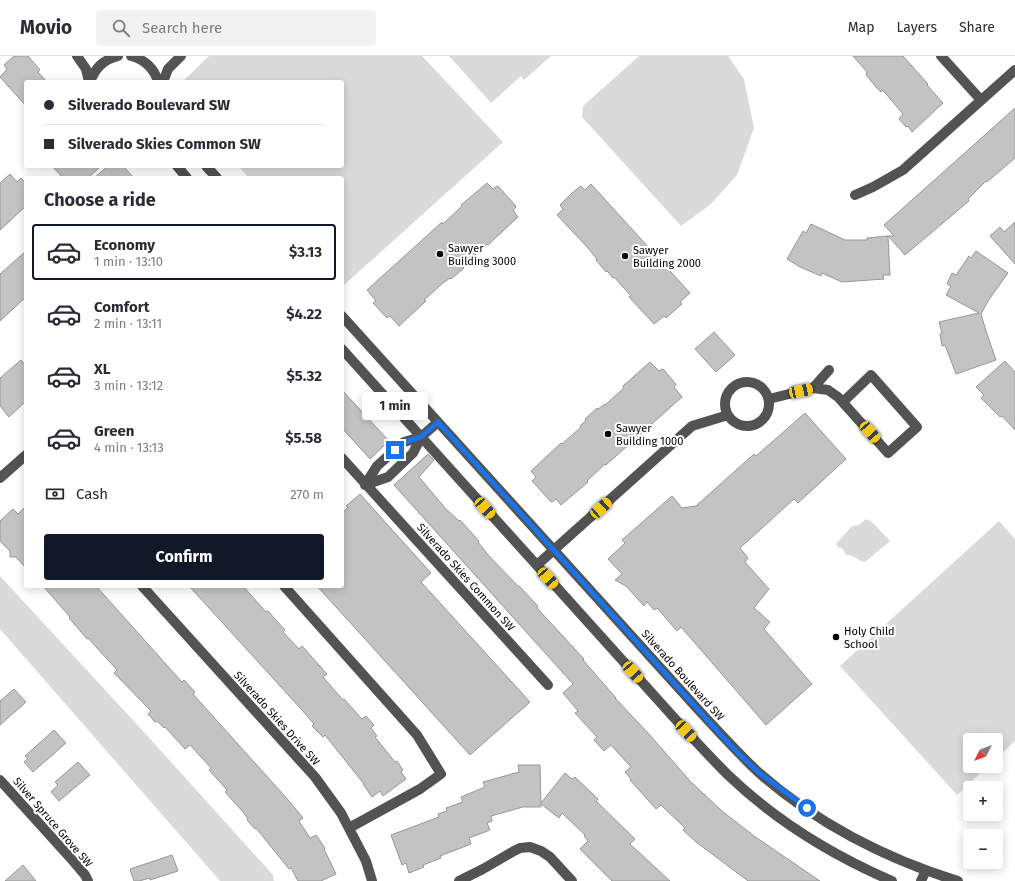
<!DOCTYPE html>
<meta charset="utf-8">
<style>
body{margin:0;font-family:"Fira Sans",sans-serif;background:#f2f2f3;color:#2b2b33;height:100vh;display:flex;flex-direction:column;font-size:15px;white-space:nowrap}
*{box-sizing:border-box;margin:0}
p{font-size:13px;color:#7c7c81}
.icon{flex:none;width:22px;height:22px;fill:none;stroke:currentColor;stroke-width:2;stroke-linecap:round;stroke-linejoin:round}
.map{position:relative;flex:1;overflow:hidden}
.panel{position:absolute;left:24px;top:120px;width:320px;height:412px;display:flex;flex-direction:column;background:#fff;border-radius:4px;box-shadow:0 2px 10px #0003}
.panel>*{flex:none}
.banner{position:absolute;left:24px;top:24px;width:320px;height:88px;border-radius:4px;box-shadow:0 2px 10px #0003;display:grid;align-content:center;height:88px;padding:0 20px;background:#fff}
.needle{width:26px;rotate:228deg}
.buttons{position:absolute;left:963px;top:677px;display:grid;gap:8px}
.buttons a{display:grid;place-items:center;width:40px;height:40px;border-radius:4px;background:#fff;box-shadow:0 2px 10px #0003;font-size:20px}
.end{position:absolute;width:18px;height:18px;margin:-9px;border:5px solid #1a73e8;background:#fff;box-shadow:0 0 0 2px #fff}
.from{border-radius:50%}
.bubble{position:absolute;height:28px;border-radius:4px;background:#fff;box-shadow:0 2px 10px #0003;font-size:13px;font-weight:700;line-height:28px;text-align:center}
.car{position:absolute;width:12px;height:24px;margin:-12px -6px;border-radius:5px;box-shadow:0 0 3px 1px #0007;background:linear-gradient(#f5c518 24%,#345 0 40%,#f5c518 0 76%,#345 0 86%,#f5c518 0)}
.banner b{display:flex;align-items:center;gap:14px;height:38px;font-size:15px}
.banner b+b{border-top:1px solid #e1e1e2}
.banner i{width:10px;height:10px;background:#2b2b33}
ul{padding:0;list-style:none}
li{display:flex;align-items:center;gap:12px;height:56px;margin:0 8px 6px;padding:0 12px;border:2px solid transparent;border-radius:4px}
li div{flex:1}
li b{display:block;font-size:15px}
li em{font-style:normal;font-weight:700}
li.current{border-color:#111827}
li>.icon{width:36px;height:36px;stroke-width:1.5}
h2{padding:0 20px;font-size:18px;line-height:48px}
.pay{display:flex;align-items:center;gap:10px;height:44px;padding:0 20px;font-size:15px}
.pay p{margin-inline-start:auto}
.action{display:flex;gap:8px;margin-top:auto;padding:8px 20px}
.action a{flex:1;height:46px;border-radius:4px;background:#111827;color:#fff;font-size:16px;font-weight:700;line-height:46px;text-align:center}
header{display:flex;align-items:center;gap:24px;box-sizing:border-box;height:56px;padding:0 20px;background:#fff;border-bottom:1px solid #e1e1e2}
header strong{font-size:19px}
nav{display:flex;gap:22px;margin-inline-start:auto;font-size:14px}
.search{width:280px;height:36px;background:#f2f2f3;display:flex;align-items:center;gap:10px;box-sizing:border-box;padding:0 14px;border-radius:4px;color:#7c7c81;font-size:15px}
.map>svg:first-child{display:block}
.green{fill:#dadada}
.building{fill:#c3c3c3;stroke:#979797}
.lines{fill:none;stroke-linecap:round;stroke-linejoin:round}
.minor{stroke:#535353;stroke-width:10}
.route{stroke:#1a73e8;stroke-width:5}
.poi-dot{fill:#000;stroke:#fff;stroke-width:1.5}
.labels{text-anchor:middle;stroke-width:4;stroke-linejoin:round;paint-order:stroke}
.poi-label{font-size:11px;fill:#000;stroke:#fff;text-anchor:start}
.street-label{font-size:11px;fill:#000;stroke:#fff}
</style>
<header>
<strong>Movio</strong>
<div class="search"><svg class="icon" aria-label="search" viewBox="0 0 24 24"><circle cx="10" cy="10" r="6"/><path d="M15 15l6 6"/></svg>Search here</div>
<nav><a>Map</a><a>Layers</a><a>Share</a></nav>
</header>
<div class="map">
<svg width="1015" height="825" viewBox="0 0 1015 825">
<rect width="100%" height="100%" fill="#fff"/>
<path class="green" d="M209 0H422L503 86 343 230 342 228V122H249L238 110H342V26H182Z
M449 0H551L524 24 521 20 491 47Z
M639 0H728L744 23 754 72 737 119 711 148 681 170 582 61 583 50Z
M866 463 872 466 890 485 865 506C858 505 855 499 846 499L841 491 839 492 836 488 852 470 859 469Z
M999 465 1015 483V685L996 703V684H970V710H988L957 739 840 610Z
M0 520 143 675 273 819 274 825H220L0 573Z"/>
<path class="building" d="M14 0H28L40 14 38 16 47 26H26V50L0 21 7 13 4 9Z
M853 0H903L928 28 927 29 943 47 912 76 908 70 906 71 899 63 903 58 887 39 882 34 881 36 876 31 866 19 867 16Z
M1015 52V102L987 126 986 125 968 143 969 145 905 199 888 180H894L884 169Z
M52 110H101L88 122H63Z
M108 110H123L134 122H94Z
M10 118 17 126 21 122 26 128V150L0 174V127Z
M487 127 493 133 497 130 499 131 515 149 516 151 513 154 518 161 488 189 487 188 468 205 463 211 464 212 451 223 450 222 443 227 424 244 426 245 399 270 390 260 387 262 373 247 376 245 367 234 442 166 443 168 462 150 461 149Z
M591 128 690 237 680 246 682 248 666 262 664 260 654 268 629 241 631 240 614 221 613 222 607 215 606 216 596 204 597 203 588 192 557 159 563 153 560 149 572 137 581 130 585 134Z
M1015 166V208L990 180 1000 171 1004 176Z
M811 168 845 184H867V182L888 180 890 219H883L884 223 842 226 822 217 821 220 800 211 787 203 803 175 806 177Z
M26 195V241L0 265V218Z
M976 195 1008 217 988 245 981 258 986 275 996 304 956 318 945 289 942 290 940 278 942 277 939 266 979 257 946 239 951 230 947 228 952 217 956 219 969 200 971 202Z
M714 276 735 299 716 316 695 293Z
M21 304 26 310V345L9 361 0 350V322Z
M1005 305 1015 316V374L1002 360 1000 361 981 342 984 339 976 331Z
M650 306 659 315 662 313 664 314 675 327 676 329 674 331 682 341 606 409 605 408 587 425 588 426 561 449 556 443 552 446 550 445 534 427 532 425 536 421 531 415 561 387 562 388 581 371 580 370 586 364 585 363 597 352 598 353 605 348V349L624 332 623 330Z
M342 334 389 385 370 403 342 372Z
M805 357 846 403 798 447 794 443 740 492 748 502 745 506 769 533 754 552 770 566 764 573 812 628 766 669 681 571 677 575 657 552 654 554 647 546 644 550 626 530 615 524 622 518 608 503 625 487 622 484 672 440 682 452 696 450 754 398 756 400Z
M428 398 434 404 419 421 446 453 459 465 460 464 479 485 478 486 489 500 518 530H519L538 550 537 552 584 603 583 604 616 642H615L648 677 691 726 722 755 754 780 820 825H748L696 786 683 774 685 772 661 749 656 753 630 724 631 723 625 716 631 711 611 689 604 695 594 684 597 681 575 657 578 655 563 637 573 628 394 429Z
M360 438 431 517 421 526 530 646 470 699 317 530H342V457L348 451 346 450Z
M26 450V512L16 501H10V495L0 485V465L13 453 18 458Z
M43 530H96L182 626 184 624 195 636 193 638 290 746 303 762 299 765 310 782 316 779 325 792 324 793 336 818 321 825H298L291 812 289 813 256 772 255 773 247 764 248 763 243 756 225 736 227 734 209 714 211 712 190 689 185 693 165 671 164 672 157 665 155 666 148 658 151 655 114 617 117 614 88 582 87 583 69 562 70 561Z
M189 530H243L266 556 268 555 285 574 283 576 299 593 302 590 327 618 323 621 343 644 344 643 362 663 366 660 374 669 371 672 377 680 375 681 395 706 397 705 403 714 401 716 406 723 383 740 380 735 372 741 363 728H364L325 679 323 681 312 670 314 668 301 653Z
M14 633 26 646 0 669V645Z
M54 674 66 687 33 716 24 706 28 702 25 700Z
M78 706 90 719 59 745 51 736 58 729 55 726Z
M518 709H540L541 747 565 717 572 723 575 721 598 743 596 745 635 783 630 788 670 825H612L580 793 588 785 584 780 585 779 562 757 559 762 541 748V751H523L491 760 492 765 487 767 490 774 469 782 471 788 440 800 441 802 423 809 424 811 409 817 406 807 402 809 391 779 439 761 438 758 447 755 446 752 463 746 461 741 485 731 483 726 519 716Z
M172 799 178 815 150 824V822L139 825H134L130 813Z
M23 809 36 825H5Z"/>
<g class="lines">
<path class="minor" d="M77 0 86 13 89 26
M131 0C144 3 155 13 158 26
M941 0 981 44
M90 26C95 12 103 4 118 0
M163 26 168 13 181 0
M177 110 187 122
M206 110 217 122
M855 139 873 131 903 114 1015 14
M342 260 694 649C715 672 735 694 757 715 814 766 886 803 958 825
M342 293 686 675C700 690 714 705 728 719 775 764 832 799 892 825
M725 348a22 22 0 1 1 44 0a22 22 0 1 1-44 0Z
M813 332 829 314
M769 343 813 332 828 334 838 341 888 397 917 371 871 319 843 346
M342 402 548 629
M0 422 26 399
M365 429 388 421 413 397 421 381 438 366
M365 429 377 410 404 386 421 381
M537 509 692 370 728 359
M142 530 315 721 341 757 366 805 372 825
M284 530 417 679 441 718 420 733 349 772
M0 724 74 806 85 819 88 825
M459 825 483 813 514 795 520 792 530 791 541 795 550 801 572 825
M921 825 926 814"/>
</g>
<g class="lines">
<path class="route" d="M395 394 404 386 421 381 438 366 730 689 758 716 807 752"/>
</g>
<g class="poi-dot">
<circle cx="440" cy="198" r="4"/>
<circle cx="625" cy="200" r="4"/>
<circle cx="608" cy="378" r="4"/>
<circle cx="836" cy="581" r="4"/>
</g>
<g class="labels">
<g class="poi-label">
<text x="448" y="196">Sawyer<tspan x="448" dy="13">Building 3000</tspan></text>
<text x="633" y="198">Sawyer<tspan x="633" dy="13">Building 2000</tspan></text>
<text x="616" y="376">Sawyer<tspan x="616" dy="13">Building 1000</tspan></text>
<text x="844" y="579">Holy Child<tspan x="844" dy="13">School</tspan></text>
</g>
<g class="street-label">
<text transform="translate(466 521) rotate(48)" y="4">Silverado Skies Common SW</text>
<text transform="translate(683 619) rotate(48)" y="4">Silverado Boulevard SW</text>
<text transform="translate(277 662) rotate(48)" y="4">Silverado Skies Drive SW</text>
<text transform="translate(53 766) rotate(49)" y="4">Silver Spruce Grove SW</text>
</g>
</g>
</svg>
<div class="buttons">
<a><svg class="needle" viewBox="-14 -14 28 28"><path d="M0-13l5 13h-10z" fill="#e53935"/><path d="M0 13l5-13h-10z" fill="#7c7c81"/></svg></a>
<a>+</a>
<a>−</a>
</div>
<i class="end from" style="left:807px;top:752px"></i>
<i class="end" style="left:395px;top:394px"></i>
<div class="bubble" style="left:362px;top:336px;width:66px">1 min</div>
<i class="car" style="left:801px;top:335px;rotate:78deg"></i>
<i class="car" style="left:870px;top:376px;rotate:138deg"></i>
<i class="car" style="left:485px;top:452px;rotate:138deg"></i>
<i class="car" style="left:601px;top:452px;rotate:48deg"></i>
<i class="car" style="left:548px;top:522px;rotate:138deg"></i>
<i class="car" style="left:633px;top:616px;rotate:138deg"></i>
<i class="car" style="left:686px;top:675px;rotate:137deg"></i>
<div class="banner">
<b><i class="from"></i>Silverado Boulevard SW</b>
<b><i></i>Silverado Skies Common SW</b>
</div>
<section class="panel">
<h2>Choose a ride</h2>
<ul>
<li class="current"><svg class="icon" aria-label="car" viewBox="0 0 24 24"><path d="M5 17H2v-5l4-1 3-4h7l3 4 3 1v5h-3M9 17h6M6 11h13"/><circle cx="7" cy="17" r="2"/><circle cx="17" cy="17" r="2"/></svg><div><b>Economy</b><p>1 min · 13:10</p></div><em>$3.13</em></li>
<li><svg class="icon" aria-label="car" viewBox="0 0 24 24"><path d="M5 17H2v-5l4-1 3-4h7l3 4 3 1v5h-3M9 17h6M6 11h13"/><circle cx="7" cy="17" r="2"/><circle cx="17" cy="17" r="2"/></svg><div><b>Comfort</b><p>2 min · 13:11</p></div><em>$4.22</em></li>
<li><svg class="icon" aria-label="car" viewBox="0 0 24 24"><path d="M5 17H2v-5l4-1 3-4h7l3 4 3 1v5h-3M9 17h6M6 11h13"/><circle cx="7" cy="17" r="2"/><circle cx="17" cy="17" r="2"/></svg><div><b>XL</b><p>3 min · 13:12</p></div><em>$5.32</em></li>
<li><svg class="icon" aria-label="car" viewBox="0 0 24 24"><path d="M5 17H2v-5l4-1 3-4h7l3 4 3 1v5h-3M9 17h6M6 11h13"/><circle cx="7" cy="17" r="2"/><circle cx="17" cy="17" r="2"/></svg><div><b>Green</b><p>4 min · 13:13</p></div><em>$5.58</em></li>
</ul>
<div class="pay"><svg class="icon" aria-label="cash" viewBox="0 0 24 24"><path d="M3 7h18v10H3z"/><circle cx="12" cy="12" r="2"/></svg>Cash<p>270 m</p></div>
<div class="action"><a>Confirm</a></div>
</section>
</div>
